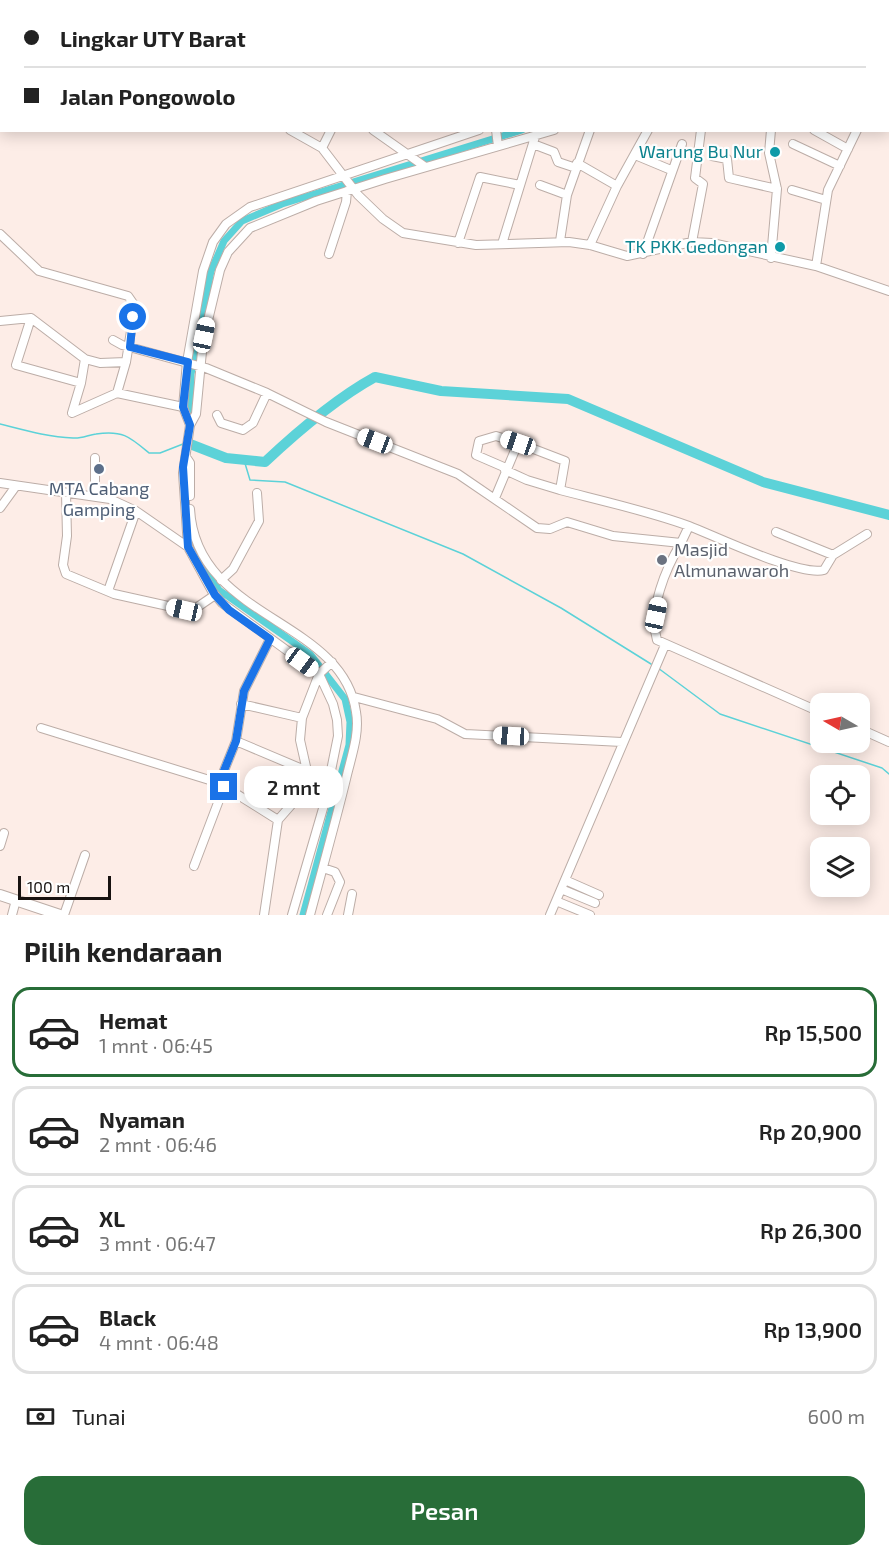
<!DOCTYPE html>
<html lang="id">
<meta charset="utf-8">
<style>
body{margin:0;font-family:"Exo 2",sans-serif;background:#f2f2f2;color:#222;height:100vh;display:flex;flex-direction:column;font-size:22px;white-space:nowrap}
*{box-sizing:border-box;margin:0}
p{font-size:20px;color:#767676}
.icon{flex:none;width:33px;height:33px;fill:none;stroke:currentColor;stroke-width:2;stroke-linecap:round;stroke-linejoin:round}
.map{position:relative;height:915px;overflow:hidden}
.details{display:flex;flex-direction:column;background:#fff;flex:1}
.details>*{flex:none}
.hud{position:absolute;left:0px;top:0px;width:890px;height:132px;box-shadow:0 3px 15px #0003;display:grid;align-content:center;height:132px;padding:0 24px;background:#fff}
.needle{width:39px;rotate:279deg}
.buttons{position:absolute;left:810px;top:693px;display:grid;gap:12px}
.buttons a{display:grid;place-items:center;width:60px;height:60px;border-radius:12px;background:#fff;box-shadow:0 3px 15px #0003;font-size:30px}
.scale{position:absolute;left:18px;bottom:15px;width:93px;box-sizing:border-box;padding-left:6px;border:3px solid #171210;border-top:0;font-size:16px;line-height:21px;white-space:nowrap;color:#171210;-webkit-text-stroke:4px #fff;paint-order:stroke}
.end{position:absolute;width:27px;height:27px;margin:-14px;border:8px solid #1a73e8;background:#fff;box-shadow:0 0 0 3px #fff}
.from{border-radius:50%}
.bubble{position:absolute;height:42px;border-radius:18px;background:#fff;box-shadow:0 3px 15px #0003;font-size:20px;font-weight:600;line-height:42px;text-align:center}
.car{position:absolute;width:18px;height:36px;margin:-18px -9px;border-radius:8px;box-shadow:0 0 4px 2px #0007;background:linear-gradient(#fff 24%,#345 0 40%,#fff 0 76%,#345 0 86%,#fff 0)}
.hud b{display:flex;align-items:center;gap:21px;height:57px;font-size:22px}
.hud b+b{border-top:2px solid #e0e0e0}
.hud i{width:15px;height:15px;background:#222}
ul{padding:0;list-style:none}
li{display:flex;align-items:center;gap:18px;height:90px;margin:0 12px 9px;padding:0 12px;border:3px solid #e0e0e0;border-radius:18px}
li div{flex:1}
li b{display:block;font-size:22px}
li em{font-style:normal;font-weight:600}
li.selected{border-color:#286d38}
li>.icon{width:54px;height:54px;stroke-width:1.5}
h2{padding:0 24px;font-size:27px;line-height:72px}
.pay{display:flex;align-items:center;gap:15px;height:66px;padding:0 24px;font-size:22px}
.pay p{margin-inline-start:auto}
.primary-button{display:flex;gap:12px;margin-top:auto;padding:12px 24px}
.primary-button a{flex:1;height:69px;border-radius:18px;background:#286d38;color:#fff;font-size:24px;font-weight:600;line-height:69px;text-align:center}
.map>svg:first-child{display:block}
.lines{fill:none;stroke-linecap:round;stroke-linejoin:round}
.stream{stroke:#5cd2d8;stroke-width:1.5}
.canal{stroke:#5cd2d8;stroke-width:7}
.river{stroke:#5cd2d8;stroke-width:10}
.minor-casing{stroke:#bcada7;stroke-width:10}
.major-casing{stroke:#bcada7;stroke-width:12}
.minor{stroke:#fff;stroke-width:8}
.major{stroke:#fff;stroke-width:10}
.route{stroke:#1a73e8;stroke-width:8}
.culture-dot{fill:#0f9aa8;stroke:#fff;stroke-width:2}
.service-dot{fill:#5c6f8a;stroke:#fff;stroke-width:2}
.worship-dot{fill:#6b7280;stroke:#fff;stroke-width:2}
.labels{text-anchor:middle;stroke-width:4.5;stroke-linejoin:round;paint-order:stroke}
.culture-label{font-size:18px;fill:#0d838f;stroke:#fff;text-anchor:end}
.service-label{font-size:18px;fill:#4e5e75;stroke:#fff}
.worship-label{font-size:18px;fill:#5b616d;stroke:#fff;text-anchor:start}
</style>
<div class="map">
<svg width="889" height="915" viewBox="0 0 889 915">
<rect width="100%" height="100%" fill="#fdede7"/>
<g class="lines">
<path class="stream" d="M0 424C24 430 48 437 73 438 81 439 88 435 96 434 123 430 130 437 149 453H160L183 444
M244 460 250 480 285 482 463 554 561 608 651 664
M658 668 720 714 882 768 889 774"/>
<path class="canal" d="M767 2 769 0
M191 422V374L211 271 224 241 242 221 282 204 522 130
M189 529 200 560 219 590 310 654 345 699 350 722 349 745 303 915"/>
<path class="river" d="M721 0 722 2
M888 84H889
M190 444 226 458 265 462C298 431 335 399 375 377L441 391 568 399 763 482 889 515"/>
<defs>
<path id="minor" d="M246 0 247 2
M339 0 344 2
M295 2 296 0
M329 2 330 0
M375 2V0
M458 2V0
M541 2V0
M587 2V0
M776 2 778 0
M0 50 2 51
M290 130 322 148 358 195 383 219 403 233 476 245 569 242 590 245 627 256 692 242 712 243 816 266 889 291
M373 130 424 166
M496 130 498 146
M771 130 769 153 777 189 771 258
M814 130 848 149
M533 144 554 152 558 162 576 168
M793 144 840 166
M322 148 331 130
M635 155 671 170
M712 156 727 159 729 178 777 189
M577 163 617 186
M540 185 567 195
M792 190 826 200
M0 234 39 271 128 296 135 306 126 362 100 363 85 359 31 318 0 321
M560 241 567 195 590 130
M692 242 703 184 695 178 701 130
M458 243 480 177 520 185
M502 244 535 137
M590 245 617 186 648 130
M329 254 346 202 347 191
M643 254 682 144
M816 266 828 190 857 130
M31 318 16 365 81 383 85 359
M113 340 122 345 206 368 267 393 326 422 458 474 537 528 550 529 567 522 613 536 681 543C666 568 648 610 657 640L820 712
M81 383 72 413 117 393 183 407
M117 393 126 362
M217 415 221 423 243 430 253 423 267 393
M190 425 196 414 203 341 220 270 228 252 250 228 316 201 385 179 554 130
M186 457 190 463V496
M506 468 476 455 479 441 496 436 518 443
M505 470 527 480 560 490
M0 483 110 499 136 511 188 547
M66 493 67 536 63 565 66 574 114 594 186 610 196 608 215 595
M95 496V458
M495 498 518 443 565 461 560 490C603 501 648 511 689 526 715 536 800 577 824 570L833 555 867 534
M0 508 16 486
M190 509C196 620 343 618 356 712 360 734 351 757 346 779 335 824 322 870 310 915
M776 532 833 555
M681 543 689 526
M221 580 233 569 259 521 257 493
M108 591 136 511
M354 697 437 719 465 734 622 742
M241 704 302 718
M41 728 219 783
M860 729 889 742
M236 741 307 771
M278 820 292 804 307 771 300 740 302 718 319 674 332 662
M0 846 4 833
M194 866 224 787
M323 868 335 872 340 882 327 915
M565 880 599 895
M561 889 595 903
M556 901 590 915
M12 915 16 900
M64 915 85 855
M264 915 278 820 219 783 236 741 244 691 270 639
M292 915 324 805 338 736 337 720 333 704 319 674 222 603 212 591 188 547 183 473 190 425 183 407 187 362 203 271 213 242 226 224 250 207 479 130
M348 915 352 894
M550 915 665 645"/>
<path id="major" d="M0 895 60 915"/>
</defs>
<use href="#minor" class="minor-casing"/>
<use href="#major" class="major-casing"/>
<use href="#minor" class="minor"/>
<use href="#major" class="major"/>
</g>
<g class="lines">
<path class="route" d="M133 317 130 347 188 362 183 407 190 425 183 467 188 547 215 595 229 610 270 639 244 691 236 741 219 783 224 787"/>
</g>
<g class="culture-dot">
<circle cx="775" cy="152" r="6"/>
<circle cx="780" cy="247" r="6"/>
</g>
<circle class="service-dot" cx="99" cy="469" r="6"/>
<circle class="worship-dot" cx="662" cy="560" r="6"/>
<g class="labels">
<g class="culture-label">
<text x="763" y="158">Warung Bu Nur</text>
<text x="768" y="253">TK PKK Gedongan</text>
</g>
<g class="service-label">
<text x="99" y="495">MTA Cabang<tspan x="99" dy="21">Gamping</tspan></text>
</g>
<g class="worship-label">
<text x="674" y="556">Masjid<tspan x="674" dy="21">Almunawaroh</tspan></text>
</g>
</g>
</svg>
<div class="buttons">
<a><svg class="needle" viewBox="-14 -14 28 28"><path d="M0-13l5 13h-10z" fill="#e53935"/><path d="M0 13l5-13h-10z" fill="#767676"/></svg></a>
<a><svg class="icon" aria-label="locate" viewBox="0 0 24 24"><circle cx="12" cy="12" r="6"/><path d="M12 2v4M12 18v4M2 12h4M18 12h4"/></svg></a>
<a><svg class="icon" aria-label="layers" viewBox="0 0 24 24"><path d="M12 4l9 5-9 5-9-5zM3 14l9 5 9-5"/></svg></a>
</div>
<div class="scale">100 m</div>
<i class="end from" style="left:133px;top:317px"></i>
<i class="end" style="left:224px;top:787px"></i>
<div class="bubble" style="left:244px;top:766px;width:99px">2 mnt</div>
<i class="car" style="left:204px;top:335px;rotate:12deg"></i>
<i class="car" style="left:375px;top:441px;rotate:291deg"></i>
<i class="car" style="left:518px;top:443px;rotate:289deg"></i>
<i class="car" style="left:184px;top:610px;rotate:283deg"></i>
<i class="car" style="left:656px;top:615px;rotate:12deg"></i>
<i class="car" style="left:302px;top:662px;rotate:126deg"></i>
<i class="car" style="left:511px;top:736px;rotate:273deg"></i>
<div class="hud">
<b><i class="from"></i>Lingkar UTY Barat</b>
<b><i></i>Jalan Pongowolo</b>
</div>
</div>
<section class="details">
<h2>Pilih kendaraan</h2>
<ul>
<li class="selected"><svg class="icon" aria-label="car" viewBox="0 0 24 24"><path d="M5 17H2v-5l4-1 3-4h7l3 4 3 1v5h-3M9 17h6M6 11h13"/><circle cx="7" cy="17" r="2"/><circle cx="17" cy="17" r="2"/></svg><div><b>Hemat</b><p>1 mnt · 06:45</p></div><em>Rp 15,500</em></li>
<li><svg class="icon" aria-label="car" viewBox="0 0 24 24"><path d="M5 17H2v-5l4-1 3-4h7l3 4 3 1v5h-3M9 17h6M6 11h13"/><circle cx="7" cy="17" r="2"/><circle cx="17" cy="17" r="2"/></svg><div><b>Nyaman</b><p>2 mnt · 06:46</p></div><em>Rp 20,900</em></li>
<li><svg class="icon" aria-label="car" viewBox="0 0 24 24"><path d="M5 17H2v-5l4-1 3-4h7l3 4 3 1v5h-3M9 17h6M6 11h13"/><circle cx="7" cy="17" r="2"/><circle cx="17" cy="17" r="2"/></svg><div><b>XL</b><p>3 mnt · 06:47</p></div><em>Rp 26,300</em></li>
<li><svg class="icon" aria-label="car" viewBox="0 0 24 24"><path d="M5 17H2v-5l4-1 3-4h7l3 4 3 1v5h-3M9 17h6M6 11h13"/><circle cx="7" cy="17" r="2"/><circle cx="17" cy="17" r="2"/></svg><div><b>Black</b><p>4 mnt · 06:48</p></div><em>Rp 13,900</em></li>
</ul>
<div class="pay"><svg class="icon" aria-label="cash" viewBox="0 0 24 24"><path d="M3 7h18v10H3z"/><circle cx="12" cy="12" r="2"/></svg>Tunai<p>600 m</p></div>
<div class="primary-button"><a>Pesan</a></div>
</section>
